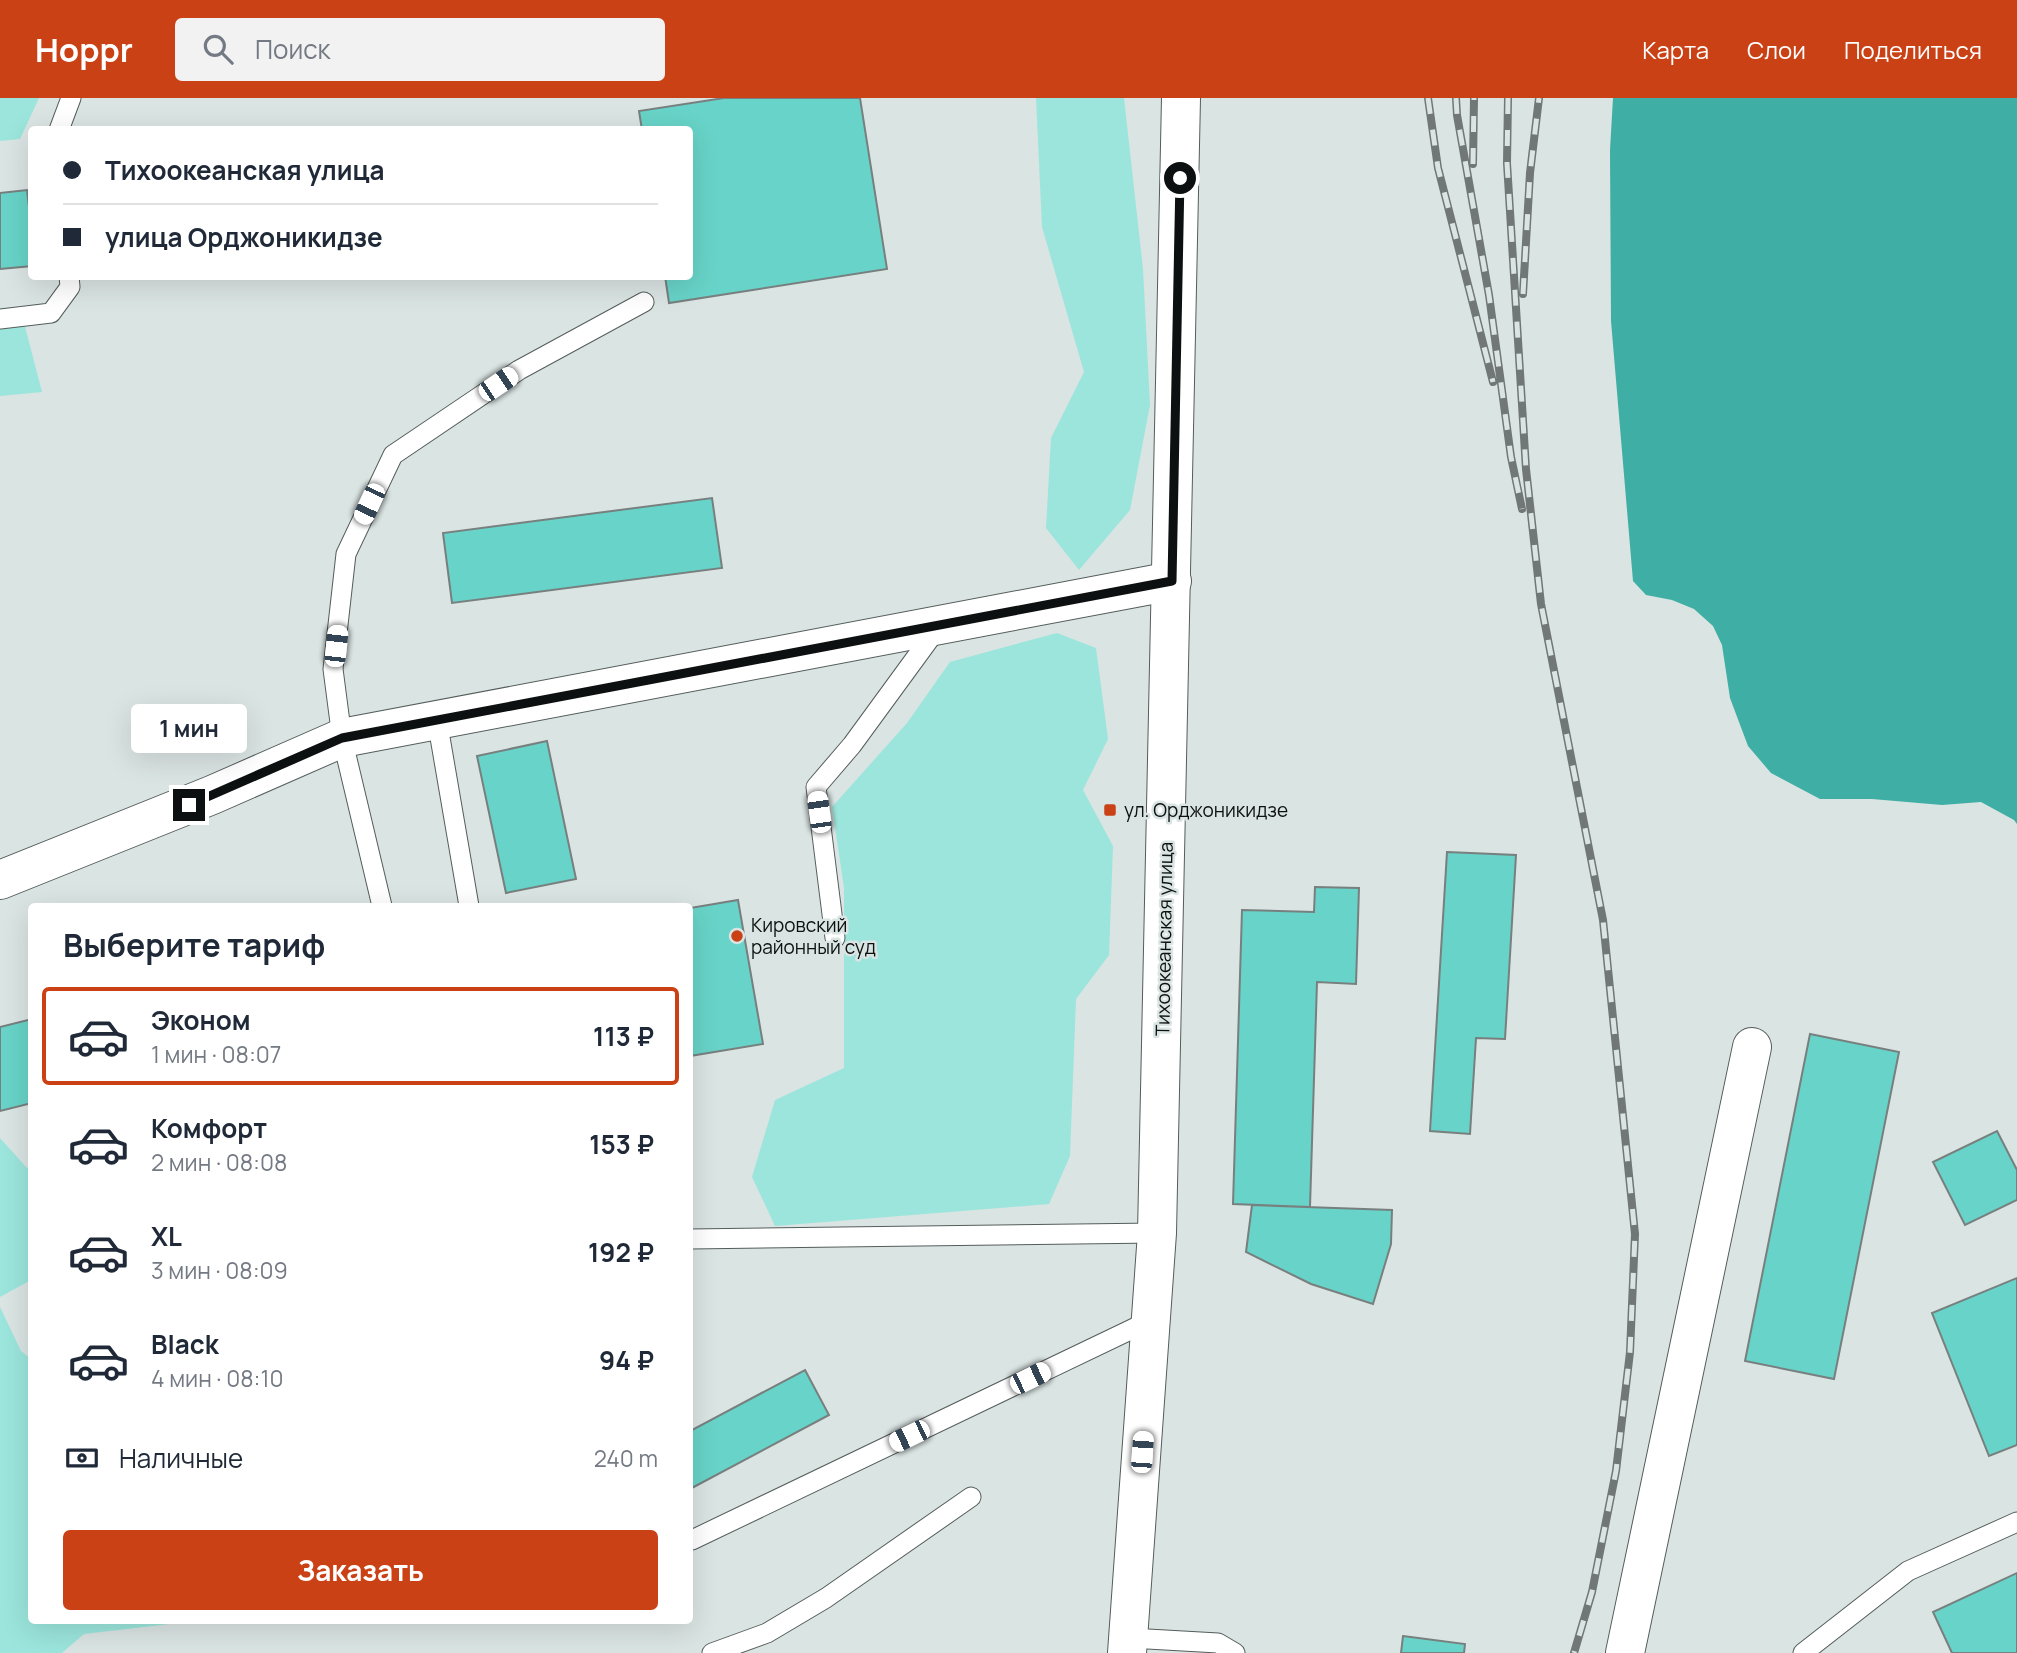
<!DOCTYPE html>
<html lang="ru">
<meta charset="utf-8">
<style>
body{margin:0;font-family:Manrope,sans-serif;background:#f2f2f3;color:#1f2937;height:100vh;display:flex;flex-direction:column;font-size:26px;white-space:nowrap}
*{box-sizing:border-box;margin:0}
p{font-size:23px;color:#747a83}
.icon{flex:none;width:38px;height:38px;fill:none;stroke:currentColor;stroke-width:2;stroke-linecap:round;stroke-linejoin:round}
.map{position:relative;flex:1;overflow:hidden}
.panel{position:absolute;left:28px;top:805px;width:665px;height:721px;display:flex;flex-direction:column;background:#fff;border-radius:7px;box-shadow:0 7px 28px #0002}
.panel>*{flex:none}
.top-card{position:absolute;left:28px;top:28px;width:665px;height:154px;border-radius:7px;box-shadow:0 7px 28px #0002;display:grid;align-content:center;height:154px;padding:0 35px;background:#fff}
.end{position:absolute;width:32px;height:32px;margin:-16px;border:9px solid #0d1010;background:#fff;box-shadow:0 0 0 4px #fff}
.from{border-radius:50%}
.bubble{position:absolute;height:49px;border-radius:7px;background:#fff;box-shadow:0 7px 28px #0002;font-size:23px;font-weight:700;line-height:49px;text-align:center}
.car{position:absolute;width:21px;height:42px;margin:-21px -10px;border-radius:9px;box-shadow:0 0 5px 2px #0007;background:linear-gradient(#fff 24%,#345 0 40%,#fff 0 76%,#345 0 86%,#fff 0)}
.top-card b{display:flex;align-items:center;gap:24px;height:66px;font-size:26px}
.top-card b+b{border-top:2px solid #e0e1e3}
.top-card i{width:18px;height:18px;background:#1f2937}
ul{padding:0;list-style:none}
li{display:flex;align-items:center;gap:21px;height:98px;margin:0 14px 10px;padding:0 21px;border:4px solid transparent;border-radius:7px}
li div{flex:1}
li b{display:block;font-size:26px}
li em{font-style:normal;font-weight:700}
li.selected{border-color:#c94115}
li>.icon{width:63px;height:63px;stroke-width:1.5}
h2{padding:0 35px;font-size:32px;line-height:84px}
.pay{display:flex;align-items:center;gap:18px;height:77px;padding:0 35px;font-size:26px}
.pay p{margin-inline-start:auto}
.action{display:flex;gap:14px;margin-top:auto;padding:14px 35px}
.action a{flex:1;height:80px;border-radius:7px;background:#c94115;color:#fff;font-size:28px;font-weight:700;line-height:80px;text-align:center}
header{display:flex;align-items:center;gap:42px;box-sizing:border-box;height:98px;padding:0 35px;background:#c94115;color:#fff}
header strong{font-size:33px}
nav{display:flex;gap:38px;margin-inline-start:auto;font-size:24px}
.search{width:490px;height:63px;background:#f2f2f3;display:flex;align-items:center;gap:18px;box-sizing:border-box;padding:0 24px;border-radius:7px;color:#747a83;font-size:26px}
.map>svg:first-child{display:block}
.green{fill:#9be5dc}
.water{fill:#3faea4}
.building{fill:#68d3c8;stroke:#77807f;stroke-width:2}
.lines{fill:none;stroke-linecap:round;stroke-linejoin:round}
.service-casing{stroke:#545d5b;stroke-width:21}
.minor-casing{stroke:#545d5b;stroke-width:40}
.tertiary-casing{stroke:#545d5b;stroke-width:40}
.secondary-casing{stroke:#545d5b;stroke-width:40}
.service{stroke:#fff;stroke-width:19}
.minor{stroke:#fff;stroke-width:38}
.tertiary{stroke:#fff;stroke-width:38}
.secondary{stroke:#fff;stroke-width:38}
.rail-casing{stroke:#707776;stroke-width:8}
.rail{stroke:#dae4e3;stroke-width:5;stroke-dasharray:16;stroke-linecap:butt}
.route{stroke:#0d1010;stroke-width:9}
.poi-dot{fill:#c94115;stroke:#dae4e3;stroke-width:2.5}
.labels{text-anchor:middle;stroke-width:5;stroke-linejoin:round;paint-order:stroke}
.poi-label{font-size:19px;fill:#0d1010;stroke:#dae4e3;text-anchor:start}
.street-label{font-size:19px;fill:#0d1010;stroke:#dae4e3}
</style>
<header>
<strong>Hoppr</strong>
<div class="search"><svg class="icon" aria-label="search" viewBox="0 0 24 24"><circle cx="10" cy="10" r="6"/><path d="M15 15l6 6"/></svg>Поиск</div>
<nav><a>Карта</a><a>Слои</a><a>Поделиться</a></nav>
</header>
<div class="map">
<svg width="2017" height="1555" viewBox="0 0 2017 1555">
<rect width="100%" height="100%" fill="#dae4e3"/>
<path class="green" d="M0 0H39L20 41 0 43Z
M1036 0H1124L1143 171 1150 307 1130 412 1079 472 1046 430 1051 340 1084 274 1042 129Z
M20 209 42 294 0 298V210Z
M1057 535 1096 550 1108 641 1083 692 1113 748 1109 857 1076 901 1070 1058 1049 1106 775 1128 752 1079 775 1002 844 970V790L832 709 907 625 950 564Z
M0 1040 27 1070 32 1067 31 1182 0 1199Z
M0 1209 21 1253 31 1261 32 1522 195 1523 84 1536 62 1555H0Z"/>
<path class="water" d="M1613 0H2017V726L2014 722 1981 704 1942 707 1872 701H1820L1771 675 1748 648 1730 600 1722 547 1713 528 1694 511 1672 502 1646 497 1633 483 1611 223 1610 52Z"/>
<path class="building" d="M724 0H860L887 171 669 205 665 178H690V32H642L639 13Z
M27 92 32 135V168L0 171V95Z
M712 400 722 470 452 505 443 435Z
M547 643 576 781 506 795 477 658Z
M1447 754 1516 757 1505 941 1476 940 1470 1036 1430 1033Z
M1315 789 1359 790 1356 886 1317 884 1310 1109 1233 1106 1242 812 1314 814Z
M738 802 763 946 690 958V810Z
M32 921V1005L0 1013V929Z
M1810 936 1899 954 1834 1281 1745 1263Z
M1997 1033 2017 1072V1102L1965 1127 1933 1064Z
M1252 1107 1392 1112 1391 1146 1373 1206 1311 1186 1246 1154Z
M2017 1180V1347L1989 1358 1932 1215Z
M805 1272 829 1317 690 1391V1333Z
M2017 1475V1555H1952L1933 1514Z
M1403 1538 1465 1546 1464 1555H1401Z"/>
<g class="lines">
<defs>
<path id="service" d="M59 32 71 0
M0 221 51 215 70 189 69 178
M437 622 469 808
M382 808 342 640 333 571 346 456 393 357 519 272 644 204
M835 840 816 689 852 647 939 528
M690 1141 1157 1135
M692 1442 1151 1222
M1125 1544 1130 1540 1218 1545 1235 1555
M712 1555 767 1535 826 1500 971 1399
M1803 1555 1908 1473 2017 1424"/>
<path id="minor" d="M1625 1555 1752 949"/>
<path id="tertiary" d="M0 782 212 697 342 640 1172 483"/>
<path id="secondary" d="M1127 1555 1157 1135 1181 0"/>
</defs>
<use href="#service" class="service-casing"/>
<use href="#minor" class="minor-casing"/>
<use href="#tertiary" class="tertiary-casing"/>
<use href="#secondary" class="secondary-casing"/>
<use href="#service" class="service"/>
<use href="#minor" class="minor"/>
<use href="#tertiary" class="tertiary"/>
<use href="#secondary" class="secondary"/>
<defs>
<path id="rail" d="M1428 0 1438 70 1493 284
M1456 0 1457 17 1489 197 1511 359 1522 411
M1508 0 1507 65 1526 371 1541 506 1603 822 1635 1136 1630 1254 1616 1373 1592 1494 1574 1555
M1473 66 1474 0
M1523 196 1530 75 1539 0"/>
</defs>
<use href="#rail" class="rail-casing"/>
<use href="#rail" class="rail"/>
</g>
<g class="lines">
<path class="route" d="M189 707 342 640 1172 483 1180 80"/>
</g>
<g class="poi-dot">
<rect x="1103" y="705" width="14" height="14" rx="3.5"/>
<circle cx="737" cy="838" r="7"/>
</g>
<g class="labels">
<g class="poi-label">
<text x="1124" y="719">ул. Орджоникидзе</text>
<text x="751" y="834">Кировский<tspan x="751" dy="22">районный суд</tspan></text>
</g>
<g class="street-label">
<text transform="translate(1164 841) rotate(-89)" y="7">Тихоокеанская улица</text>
</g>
</g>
</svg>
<i class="end from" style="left:1180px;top:80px"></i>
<i class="end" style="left:189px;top:707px"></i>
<div class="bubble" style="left:131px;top:606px;width:116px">1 мин</div>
<i class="car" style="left:498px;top:286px;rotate:56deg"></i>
<i class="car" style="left:369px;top:406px;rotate:205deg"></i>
<i class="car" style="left:336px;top:548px;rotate:6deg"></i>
<i class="car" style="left:819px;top:714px;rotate:352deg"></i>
<i class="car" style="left:1030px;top:1280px;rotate:64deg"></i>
<i class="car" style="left:909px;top:1338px;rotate:244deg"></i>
<i class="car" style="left:1142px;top:1354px;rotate:4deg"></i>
<div class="top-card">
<b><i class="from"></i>Тихоокеанская улица</b>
<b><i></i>улица Орджоникидзе</b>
</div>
<section class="panel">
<h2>Выберите тариф</h2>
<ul>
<li class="selected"><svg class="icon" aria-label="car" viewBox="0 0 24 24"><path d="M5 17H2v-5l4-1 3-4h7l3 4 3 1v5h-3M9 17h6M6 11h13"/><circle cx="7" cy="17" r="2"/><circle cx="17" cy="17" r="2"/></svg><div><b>Эконом</b><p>1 мин · 08:07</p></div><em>113 ₽</em></li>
<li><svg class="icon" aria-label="car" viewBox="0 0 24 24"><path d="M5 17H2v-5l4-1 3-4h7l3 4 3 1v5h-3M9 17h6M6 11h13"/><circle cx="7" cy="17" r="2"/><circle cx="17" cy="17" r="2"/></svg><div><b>Комфорт</b><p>2 мин · 08:08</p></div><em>153 ₽</em></li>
<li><svg class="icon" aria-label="car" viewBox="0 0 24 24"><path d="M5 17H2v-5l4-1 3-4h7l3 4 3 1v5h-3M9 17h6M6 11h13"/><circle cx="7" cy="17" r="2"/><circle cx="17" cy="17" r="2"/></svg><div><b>XL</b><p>3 мин · 08:09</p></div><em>192 ₽</em></li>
<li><svg class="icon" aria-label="car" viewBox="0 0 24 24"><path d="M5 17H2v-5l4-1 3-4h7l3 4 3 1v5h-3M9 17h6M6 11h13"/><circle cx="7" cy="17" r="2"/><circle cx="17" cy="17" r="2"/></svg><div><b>Black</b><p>4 мин · 08:10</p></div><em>94 ₽</em></li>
</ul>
<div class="pay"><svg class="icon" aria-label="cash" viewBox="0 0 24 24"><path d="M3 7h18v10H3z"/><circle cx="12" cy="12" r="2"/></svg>Наличные<p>240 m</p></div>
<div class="action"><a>Заказать</a></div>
</section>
</div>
